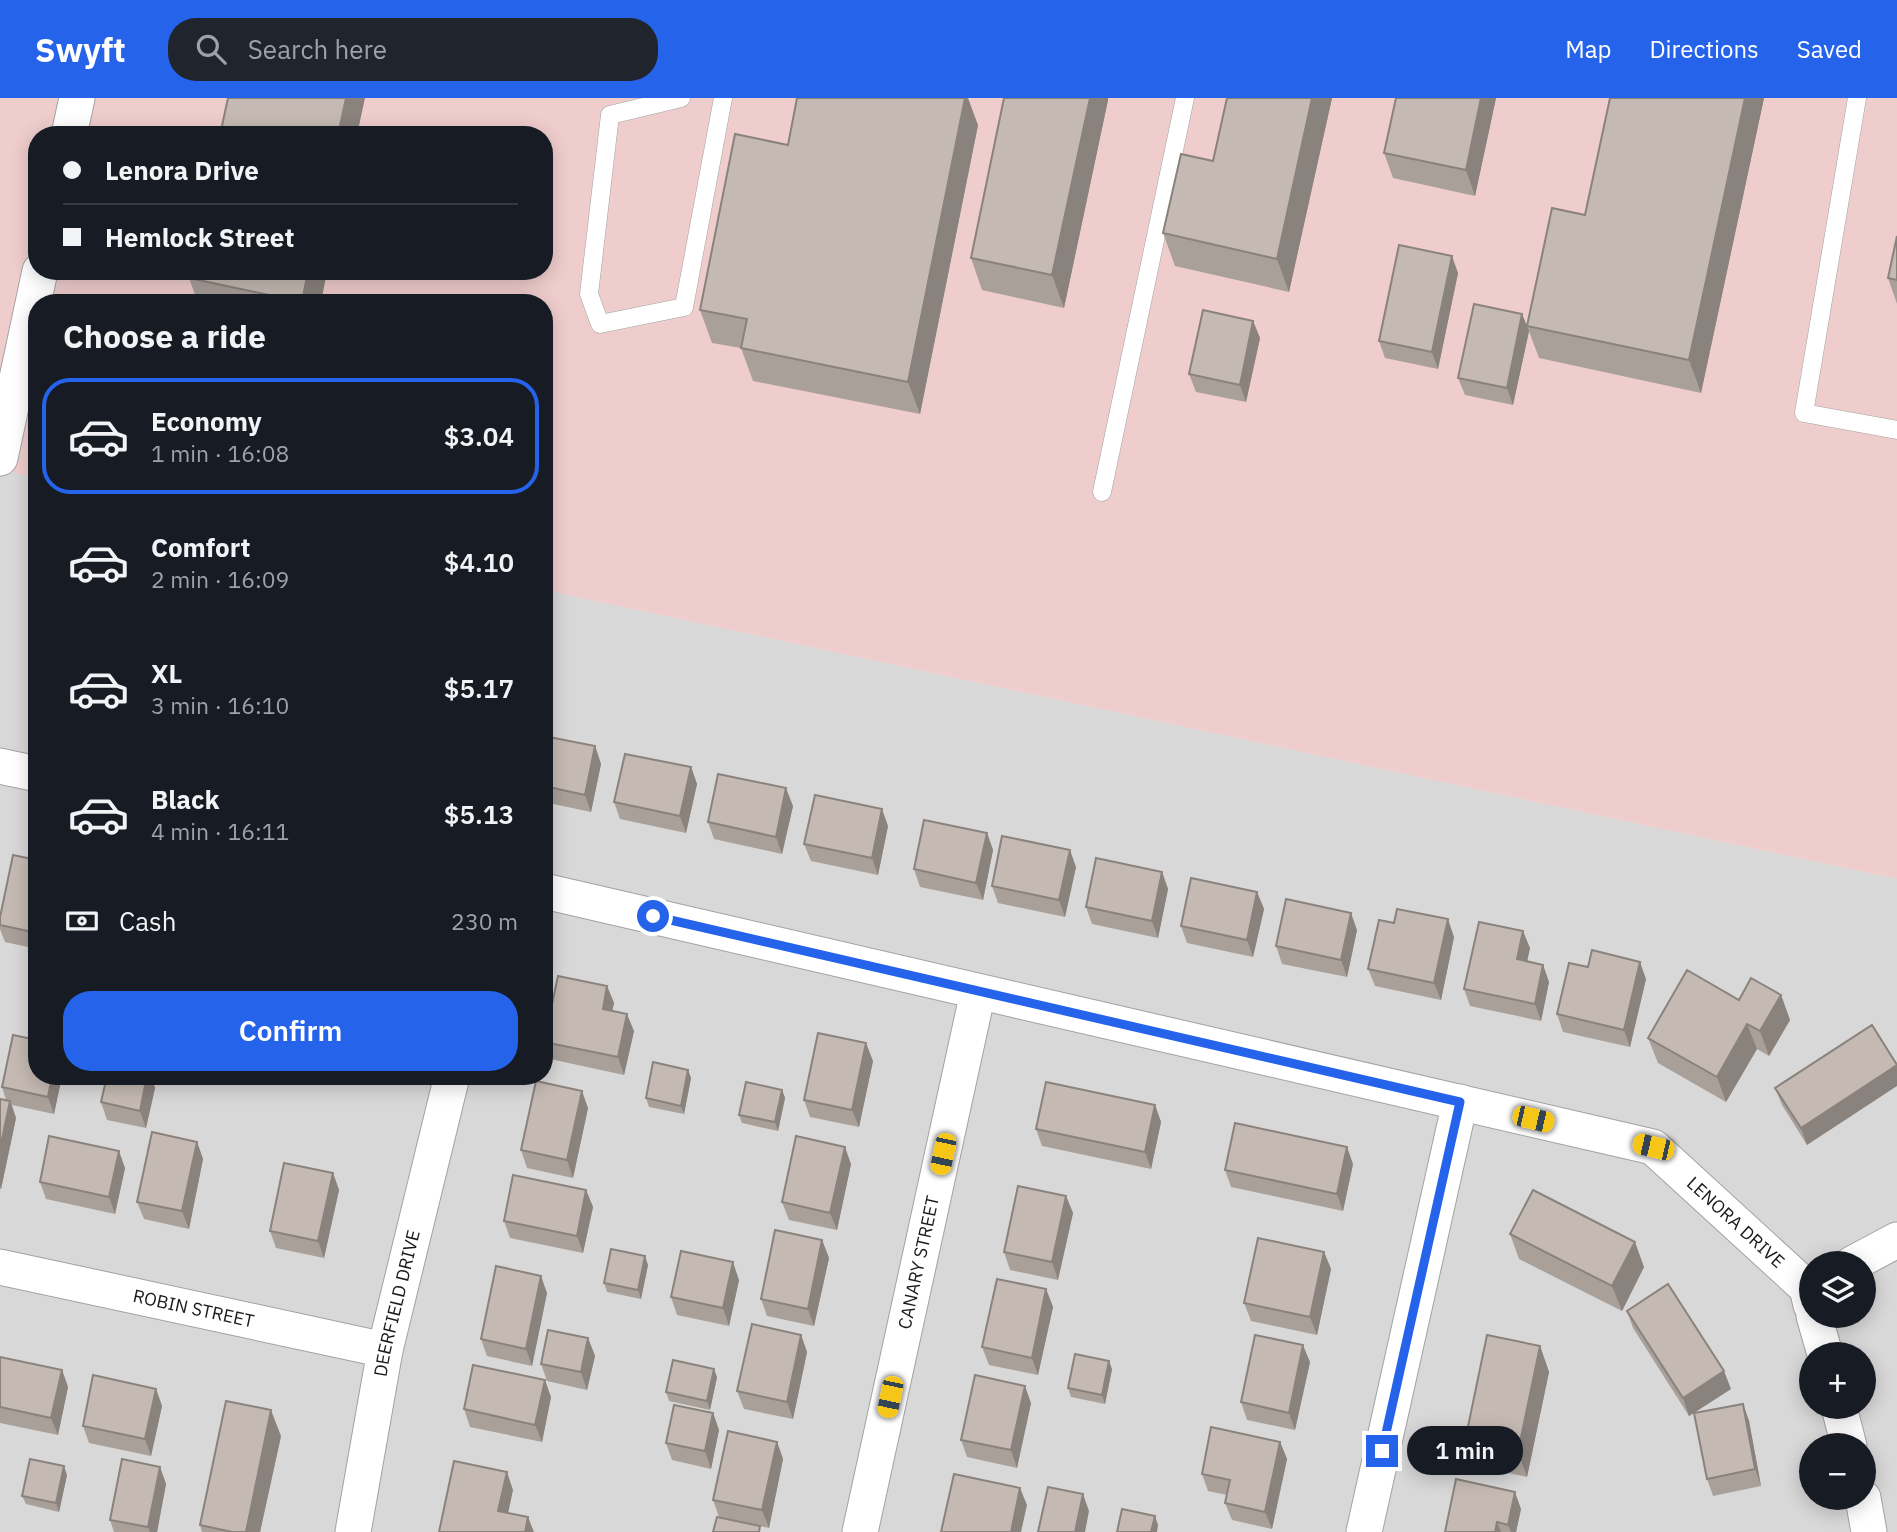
<!DOCTYPE html>
<meta charset="utf-8">
<style>
body{margin:0;font-family:"IBM Plex Sans",sans-serif;background:#20242c;color:#f1f3f6;height:100vh;display:flex;flex-direction:column;font-size:26px;white-space:nowrap}
*{box-sizing:border-box;margin:0}
p{font-size:23px;color:#9ea1a6}
.icon{flex:none;width:38px;height:38px;fill:none;stroke:currentColor;stroke-width:2;stroke-linecap:round;stroke-linejoin:round}
.map{position:relative;flex:1;overflow:hidden}
.sheet{position:absolute;left:28px;top:196px;width:525px;height:791px;display:flex;flex-direction:column;background:#171b24;border-radius:28px;box-shadow:0 4px 18px #0003}
.sheet>*{flex:none}
.hud{position:absolute;left:28px;top:28px;width:525px;height:154px;border-radius:28px;box-shadow:0 4px 18px #0003;display:grid;align-content:center;height:154px;padding:0 35px;background:#171b24}
.buttons{position:absolute;left:1799px;top:1153px;display:grid;gap:14px}
.buttons a{display:grid;place-items:center;width:77px;height:77px;border-radius:50%;background:#171b24;box-shadow:0 4px 18px #0003;font-size:35px}
.end{position:absolute;width:32px;height:32px;margin:-16px;border:9px solid #2563eb;background:#fff;box-shadow:0 0 0 4px #fff}
.from{border-radius:50%}
.bubble{position:absolute;height:49px;border-radius:24px;background:#171b24;box-shadow:0 4px 18px #0003;font-size:23px;font-weight:600;line-height:49px;text-align:center}
.car{position:absolute;width:21px;height:42px;margin:-21px -10px;border-radius:9px;box-shadow:0 0 5px 2px #0007;background:linear-gradient(#f5c518 24%,#345 0 40%,#f5c518 0 76%,#345 0 86%,#f5c518 0)}
.hud b{display:flex;align-items:center;gap:24px;height:66px;font-size:26px}
.hud b+b{border-top:2px solid #363941}
.hud i{width:18px;height:18px;background:#f1f3f6}
ul{padding:0;list-style:none}
li{display:flex;align-items:center;gap:21px;height:116px;margin:0 14px 10px;padding:0 21px;border:4px solid transparent;border-radius:28px}
li div{flex:1}
li b{display:block;font-size:26px}
li em{font-style:normal;font-weight:600}
li.active{border-color:#2563eb}
li>.icon{width:63px;height:63px;stroke-width:1.5}
h2{padding:0 35px;font-size:32px;line-height:84px}
.pay{display:flex;align-items:center;gap:18px;height:77px;padding:0 35px;font-size:26px}
.pay p{margin-inline-start:auto}
.action{display:flex;gap:14px;margin-top:auto;padding:14px 35px}
.action a{flex:1;height:80px;border-radius:28px;background:#2563eb;color:#fff;font-size:28px;font-weight:600;line-height:80px;text-align:center}
header{display:flex;align-items:center;gap:42px;box-sizing:border-box;height:98px;padding:0 35px;background:#2563eb;color:#fff}
header strong{font-size:33px}
nav{display:flex;gap:38px;margin-inline-start:auto;font-size:24px}
.search{width:490px;height:63px;background:#20242c;display:flex;align-items:center;gap:18px;box-sizing:border-box;padding:0 24px;border-radius:28px;color:#9ea1a6;font-size:26px}
.map>svg:first-child{display:block}
.residential{fill:#d9d8d8;fill-rule:evenodd}
.commercial{fill:#f0cdcd;fill-rule:evenodd}
.lines{fill:none;stroke-linecap:round;stroke-linejoin:round}
.lane-casing{stroke:#a2a2a2;stroke-width:19}
.street-casing{stroke:#a2a2a2;stroke-width:37}
.lane{stroke:#fff;stroke-width:18}
.street{stroke:#fff;stroke-width:35}
.wall{fill:#a9a09a}
.shaded-wall{fill:#8a827d}
.building{fill:#c5bab3;stroke:#8a827d;stroke-width:2}
.route{stroke:#2563eb;stroke-width:9}
.labels{text-anchor:middle;stroke-width:7;stroke-linejoin:round;paint-order:stroke}
.street-label{font-size:18px;fill:#1b1b1b;stroke:#fff}
</style>
<header>
<strong>Swyft</strong>
<div class="search"><svg class="icon" aria-label="search" viewBox="0 0 24 24"><circle cx="10" cy="10" r="6"/><path d="M15 15l6 6"/></svg>Search here</div>
<nav><a>Map</a><a>Directions</a><a>Saved</a></nav>
</header>
<div class="map">
<svg width="1897" height="1434" viewBox="0 0 1897 1434">
<rect width="100%" height="100%" fill="#ede8e0"/>
<path class="residential" d="M0 372 37 380V978H544V492L1897 781V1434H0ZM1811 1166H1864V1218H1811ZM1811 1256H1864V1309H1811ZM1811 1348H1864V1400H1811Z"/>
<path class="commercial" d="M0 0H1897V781L544 492V205H37V380L0 372ZM37 37H544V173H37Z"/>
<g class="lines">
<defs>
<path id="lane" d="M681 0 610 17 589 196 600 226 684 209 723 0
M1857 0 1804 315 1897 332
M1102 394 1185 0"/>
<g id="street">
<path d="M69 37 77 0"/>
<path d="M0 360 40 173"/>
<path d="M0 668 37 676"/>
<path id="s1" d="M544 793 1653 1049 1807 1190 1811 1207"/>
<path d="M1852 1166 1897 1142"/>
<path id="s2" d="M0 1169 385 1252"/>
<path d="M1814 1218 1825 1256"/>
<path d="M1839 1309 1849 1348"/>
<path d="M1863 1400 1869 1434"/>
<path id="s3" d="M353 1434 385 1252 452 978"/>
<path id="s4" d="M860 1434 978 894"/>
<path d="M1364 1434 1460 1004"/>
</g>
</defs>
<use href="#lane" class="lane-casing"/>
<use href="#street" class="street-casing"/>
<use href="#lane" class="lane"/>
<use href="#street" class="street"/>
</g>
<path class="wall" d="M1227 0H1332L1289 194 1175 168 1163 135 1213 63Z
M1396 0H1496L1475 98 1393 80 1384 55Z
M1610 0H1764L1701 295 1539 260 1527 228 1585 117Z
M1108 2 1064 210 982 192 971 160Z
M978 27 920 316 753 283 741 250 712 245 700 212 788 47Z
M1897 138V206L1888 180Z
M1458 175 1438 271 1385 260 1379 243Z
M189 180 321 205H198Z
M1522 216 1529 233 1513 307 1465 297 1458 280Z
M1253 223 1260 240 1246 304 1196 294 1189 276Z
M544 638 595 648 601 666 591 714 544 704Z
M691 669 697 686 686 735 620 721 614 704Z
M793 708 782 756 714 741 708 724Z
M888 728 878 777 811 763 804 746Z
M987 735 993 752 983 802 920 789 914 771Z
M37 762V851L5 844 0 831V819Z
M1076 769 1065 819 998 805 992 788Z
M1162 774 1168 791 1158 840 1092 826 1086 809Z
M1257 794 1264 811 1253 859 1187 845 1181 828Z
M1357 832 1347 879 1282 866 1276 848Z
M1454 839 1441 902 1375 888 1368 871Z
M1530 850 1527 863 1543 867 1549 884 1541 923 1470 908 1464 891Z
M1646 881 1630 949 1563 934 1557 916Z
M607 888 614 905 612 913 634 933 624 977 550 961 544 944Z
M1781 897 1790 922 1769 958 1757 951 1726 1004 1658 965 1648 940 1739 902Z
M1872 927 1807 1047 1782 1007 1775 990Z
M873 963 859 1029 810 1019 804 1002Z
M688 972 691 980 684 1016 649 1009 646 1000Z
M62 978 54 1016 12 1007 16 1020 1 1091H0V1001L6 1002 2 989Z
M107 978H151L155 990 146 1030 107 1022 101 1004Z
M782 992 785 1000 778 1033 742 1025 739 1017Z
M1155 1007 1161 1024 1151 1071 1042 1048 1036 1031Z
M588 1010 573 1080 527 1070 521 1052Z
M197 1044 203 1061 189 1131 144 1121 137 1104Z
M851 1066 837 1132 789 1122 782 1104Z
M1353 1066 1343 1113 1231 1089 1225 1072Z
M125 1070 115 1116 46 1101 40 1084Z
M333 1075 339 1092 324 1160 276 1150 270 1133Z
M586 1092 593 1109 583 1155 510 1140 504 1123Z
M1066 1098 1073 1115 1058 1182 1010 1172 1004 1154Z
M1510 1136 1644 1169 1622 1213 1519 1161Z
M822 1142 829 1160 814 1228 767 1218 761 1201Z
M1324 1154 1331 1171 1317 1237 1251 1223 1244 1205Z
M648 1167 641 1201 607 1194 604 1185Z
M739 1182 729 1228 677 1217 671 1199Z
M1046 1191 1053 1209 1038 1277 989 1267 982 1249Z
M547 1195 532 1268 487 1258 481 1241Z
M1627 1213 1731 1291 1689 1318 1633 1230Z
M801 1237 807 1254 793 1321 744 1311 737 1293Z
M588 1240 595 1258 587 1292 547 1283 541 1266Z
M1540 1248 1549 1274 1527 1379 1475 1368 1465 1343Z
M0 1259 62 1272 68 1289 58 1337 0 1325Z
M1310 1264 1295 1332 1247 1322 1241 1304Z
M1112 1271 1105 1306 1071 1299 1068 1290Z
M717 1279 710 1312 669 1303 666 1294Z
M156 1291 162 1308 151 1358 89 1345 83 1328Z
M551 1299 542 1344 470 1329 464 1311Z
M1031 1305 1017 1370 967 1359 961 1342Z
M1743 1306 1749 1323 1761 1388 1713 1398 1707 1381Z
M713 1315 719 1332 711 1371 672 1362 666 1345Z
M281 1338 260 1434H202L200 1427Z
M777 1344 783 1361 769 1430 719 1419 713 1402Z
M1280 1344 1287 1361 1272 1431 1232 1422 1225 1405 1227 1397 1208 1393 1202 1376Z
M160 1369 166 1386 157 1434H114L110 1422Z
M67 1377 59 1414 26 1406 22 1398Z
M1521 1411 1516 1434H1445Z"/>
<path class="shaded-wall" d="M346 0H365L357 37H338Z
M965 0H968L978 27 920 316 908 284Z
M1090 0H1108V2L1064 210 1052 177Z
M1312 0H1332L1289 194 1277 161Z
M1481 0H1496L1475 98 1466 72Z
M1745 0H1764L1701 295 1689 262Z
M1452 158 1458 175 1438 271 1432 254Z
M308 173H327L321 205H302Z
M1522 216 1529 233 1513 307 1507 290Z
M1253 223 1260 240 1246 304 1240 287Z
M595 648 601 666 591 714 585 697Z
M691 669 697 686 686 735 680 718Z
M786 690 793 708 782 756 776 739Z
M882 711 888 728 878 777 872 760Z
M987 735 993 752 983 802 976 785Z
M1070 752 1076 769 1065 819 1059 802Z
M1162 774 1168 791 1158 840 1152 823Z
M1257 794 1264 811 1253 859 1247 842Z
M1351 815 1357 832 1347 879 1341 862Z
M1448 821 1454 839 1441 902 1434 885Z
M1523 833 1530 850 1524 878 1517 861Z
M1640 864 1646 881 1630 949 1624 932Z
M1543 867 1549 884 1541 923 1535 906Z
M607 888 614 905 609 928 603 911Z
M1781 897 1790 922 1769 958 1760 933Z
M627 916 634 933 624 977 618 959Z
M1747 926 1757 951 1726 1004 1717 979Z
M866 945 873 963 859 1029 852 1012Z
M1897 967V988L1807 1047 1801 1030Z
M688 972 691 980 684 1016 681 1008Z
M52 978H62L54 1016 48 999Z
M147 978H151L155 990 146 1030 140 1013Z
M782 992 785 1000 778 1033 775 1024Z
M582 993 588 1010 573 1080 567 1062Z
M10 1003 16 1020 1 1091 0 1087V1051Z
M1155 1007 1161 1024 1151 1071 1145 1054Z
M197 1044 203 1061 189 1131 182 1113Z
M845 1049 851 1066 837 1132 830 1115Z
M1347 1049 1353 1066 1343 1113 1337 1096Z
M119 1053 125 1070 115 1116 109 1099Z
M333 1075 339 1092 324 1160 318 1143Z
M586 1092 593 1109 583 1155 577 1138Z
M1066 1098 1073 1115 1058 1182 1052 1164Z
M822 1142 829 1160 814 1228 808 1211Z
M1635 1144 1644 1169 1622 1213 1612 1188Z
M1324 1154 1331 1171 1317 1237 1310 1219Z
M645 1158 648 1167 641 1201 638 1192Z
M733 1164 739 1182 729 1228 723 1210Z
M541 1178 547 1195 532 1268 526 1251Z
M1046 1191 1053 1209 1038 1277 1032 1260Z
M801 1237 807 1254 793 1321 787 1304Z
M588 1240 595 1258 587 1292 581 1274Z
M1303 1247 1310 1264 1295 1332 1289 1315Z
M1540 1248 1549 1274 1527 1379 1518 1354Z
M1109 1263 1112 1271 1105 1306 1102 1297Z
M714 1271 717 1279 710 1312 707 1303Z
M62 1272 68 1289 58 1337 51 1320Z
M1724 1273 1731 1291 1689 1318 1683 1300Z
M545 1282 551 1299 542 1344 535 1327Z
M1025 1288 1031 1305 1017 1370 1011 1352Z
M156 1291 162 1308 151 1358 145 1341Z
M1743 1306 1749 1323 1761 1388 1755 1371Z
M271 1312 281 1338 260 1434H246Z
M713 1315 719 1332 711 1371 705 1353Z
M777 1344 783 1361 769 1430 762 1412Z
M1280 1344 1287 1361 1272 1431 1265 1414Z
M64 1368 67 1377 59 1414 56 1405Z
M160 1369 166 1386 157 1434H150L148 1429Z
M507 1374 513 1392 505 1430 498 1413Z
M1020 1390 1027 1407 1021 1434H1011Z
M1515 1394 1521 1411 1516 1434H1511L1508 1427Z
M1083 1396 1089 1413 1085 1434H1075Z
M1155 1418 1158 1427 1157 1434H1151Z
M528 1419 534 1434H525Z
M1497 1424 1501 1434H1495Z"/>
<path class="building" d="M228 0H346L338 37H220Z
M797 0H965L908 284 741 250 747 221 700 212 735 36 788 47Z
M1004 0H1090L1052 177 971 160Z
M1227 0H1312L1277 161 1163 135 1181 56 1213 63Z
M1396 0H1481L1466 72 1384 55Z
M1610 0H1745L1689 262 1527 228 1552 110 1585 117Z
M1897 138V182L1888 180Z
M1399 147 1452 158 1432 254 1379 243Z
M190 173H308L302 204 189 180Z
M1474 206 1522 216 1507 290 1458 280Z
M1203 212 1253 223 1240 287 1189 276Z
M544 638 595 648 585 697 544 688Z
M625 656 691 669 680 718 614 704Z
M718 676 786 690 776 739 708 724Z
M815 697 882 711 872 760 804 746Z
M924 722 987 735 976 785 914 771Z
M1002 738 1070 752 1059 802 992 788Z
M13 757 37 762V835L0 827V819Z
M1096 760 1162 774 1152 823 1086 809Z
M1191 780 1257 794 1247 842 1181 828Z
M1286 801 1351 815 1341 862 1276 848Z
M1397 811 1448 821 1434 885 1368 871 1379 822 1394 825Z
M1479 824 1523 833 1517 861 1543 867 1535 906 1464 891Z
M1592 852 1640 864 1624 932 1557 916 1569 865 1588 869Z
M1687 872 1739 902 1751 880 1781 897 1760 933 1747 926 1717 979 1648 940Z
M558 878 607 888 603 911 627 916 618 959 544 944Z
M1872 927 1897 967 1801 1030 1775 990Z
M818 935 866 945 852 1012 804 1002Z
M13 937 37 942V978H52L48 999 2 989Z
M653 964 688 972 681 1008 646 1000Z
M107 978H147L140 1013 101 1004Z
M536 983 582 993 567 1062 521 1052Z
M746 984 782 992 775 1024 739 1017Z
M1046 984 1155 1007 1145 1054 1036 1031Z
M0 1001 10 1003 0 1051Z
M1235 1025 1347 1049 1337 1096 1225 1072Z
M152 1034 197 1044 182 1113 137 1104Z
M49 1038 119 1053 109 1099 40 1084Z
M796 1038 845 1049 830 1115 782 1104Z
M284 1065 333 1075 318 1143 270 1133Z
M513 1077 586 1092 577 1138 504 1123Z
M1018 1088 1066 1098 1052 1164 1004 1154Z
M1533 1092 1635 1144 1612 1188 1510 1136Z
M775 1132 822 1142 808 1211 761 1201Z
M1258 1140 1324 1154 1310 1219 1244 1205Z
M611 1151 645 1158 638 1192 604 1185Z
M681 1153 733 1164 723 1210 671 1199Z
M496 1168 541 1178 526 1251 481 1241Z
M997 1181 1046 1191 1032 1260 982 1249Z
M1668 1186 1724 1273 1683 1300 1627 1213Z
M752 1226 801 1237 787 1304 737 1293Z
M548 1232 588 1240 581 1274 541 1266Z
M1255 1237 1303 1247 1289 1315 1241 1304Z
M1487 1237 1540 1248 1518 1354 1465 1343Z
M1075 1256 1109 1263 1102 1297 1068 1290Z
M0 1259 62 1272 51 1320 0 1309Z
M673 1262 714 1271 707 1303 666 1294Z
M473 1267 545 1282 535 1327 464 1311Z
M93 1277 156 1291 145 1341 83 1328Z
M975 1277 1025 1288 1011 1352 961 1342Z
M226 1303 271 1312 246 1434H232L200 1427Z
M1743 1306 1755 1371 1707 1381 1694 1315Z
M674 1307 713 1315 705 1353 666 1345Z
M1211 1329 1280 1344 1265 1414 1225 1405 1230 1382 1202 1376Z
M728 1333 777 1344 762 1412 713 1402Z
M30 1361 64 1368 56 1405 22 1398Z
M122 1361 160 1369 148 1429 110 1422Z
M454 1363 507 1374 498 1413 528 1419 525 1434H439Z
M954 1376 1020 1390 1011 1434H941Z
M1456 1381 1515 1394 1508 1427 1497 1424 1495 1434H1445Z
M1048 1389 1083 1396 1075 1434H1038Z
M1122 1411 1155 1418 1151 1434H1117Z
M717 1419 760 1428 759 1434H713Z"/>
<g class="lines">
<path class="route" d="M653 818 1460 1004 1382 1353"/>
</g>
<g class="labels">
<g class="street-label">
<text dy="6" stroke="none"><textPath href="#s1" startOffset="1250">LENORA DRIVE</textPath></text>
<text dy="6" stroke="none"><textPath href="#s4" startOffset="276">CANARY STREET</textPath></text>
<text dy="6" stroke="none"><textPath href="#s3" startOffset="233">DEERFIELD DRIVE</textPath></text>
<text dy="6" stroke="none"><textPath href="#s2" startOffset="198">ROBIN STREET</textPath></text>
</g>
</g>
</svg>
<div class="buttons">
<a><svg class="icon" aria-label="layers" viewBox="0 0 24 24"><path d="M12 4l9 5-9 5-9-5zM3 14l9 5 9-5"/></svg></a>
<a>+</a>
<a>−</a>
</div>
<i class="end from" style="left:653px;top:818px"></i>
<i class="end" style="left:1382px;top:1353px"></i>
<div class="bubble" style="left:1407px;top:1328px;width:116px">1 min</div>
<i class="car" style="left:1533px;top:1021px;rotate:103deg"></i>
<i class="car" style="left:1653px;top:1049px;rotate:283deg"></i>
<i class="car" style="left:943px;top:1056px;rotate:192deg"></i>
<i class="car" style="left:890px;top:1299px;rotate:192deg"></i>
<div class="hud">
<b><i class="from"></i>Lenora Drive</b>
<b><i></i>Hemlock Street</b>
</div>
<section class="sheet">
<h2>Choose a ride</h2>
<ul>
<li class="active"><svg class="icon" aria-label="car" viewBox="0 0 24 24"><path d="M5 17H2v-5l4-1 3-4h7l3 4 3 1v5h-3M9 17h6M6 11h13"/><circle cx="7" cy="17" r="2"/><circle cx="17" cy="17" r="2"/></svg><div><b>Economy</b><p>1 min · 16:08</p></div><em>$3.04</em></li>
<li><svg class="icon" aria-label="car" viewBox="0 0 24 24"><path d="M5 17H2v-5l4-1 3-4h7l3 4 3 1v5h-3M9 17h6M6 11h13"/><circle cx="7" cy="17" r="2"/><circle cx="17" cy="17" r="2"/></svg><div><b>Comfort</b><p>2 min · 16:09</p></div><em>$4.10</em></li>
<li><svg class="icon" aria-label="car" viewBox="0 0 24 24"><path d="M5 17H2v-5l4-1 3-4h7l3 4 3 1v5h-3M9 17h6M6 11h13"/><circle cx="7" cy="17" r="2"/><circle cx="17" cy="17" r="2"/></svg><div><b>XL</b><p>3 min · 16:10</p></div><em>$5.17</em></li>
<li><svg class="icon" aria-label="car" viewBox="0 0 24 24"><path d="M5 17H2v-5l4-1 3-4h7l3 4 3 1v5h-3M9 17h6M6 11h13"/><circle cx="7" cy="17" r="2"/><circle cx="17" cy="17" r="2"/></svg><div><b>Black</b><p>4 min · 16:11</p></div><em>$5.13</em></li>
</ul>
<div class="pay"><svg class="icon" aria-label="cash" viewBox="0 0 24 24"><path d="M3 7h18v10H3z"/><circle cx="12" cy="12" r="2"/></svg>Cash<p>230 m</p></div>
<div class="action"><a>Confirm</a></div>
</section>
</div>
